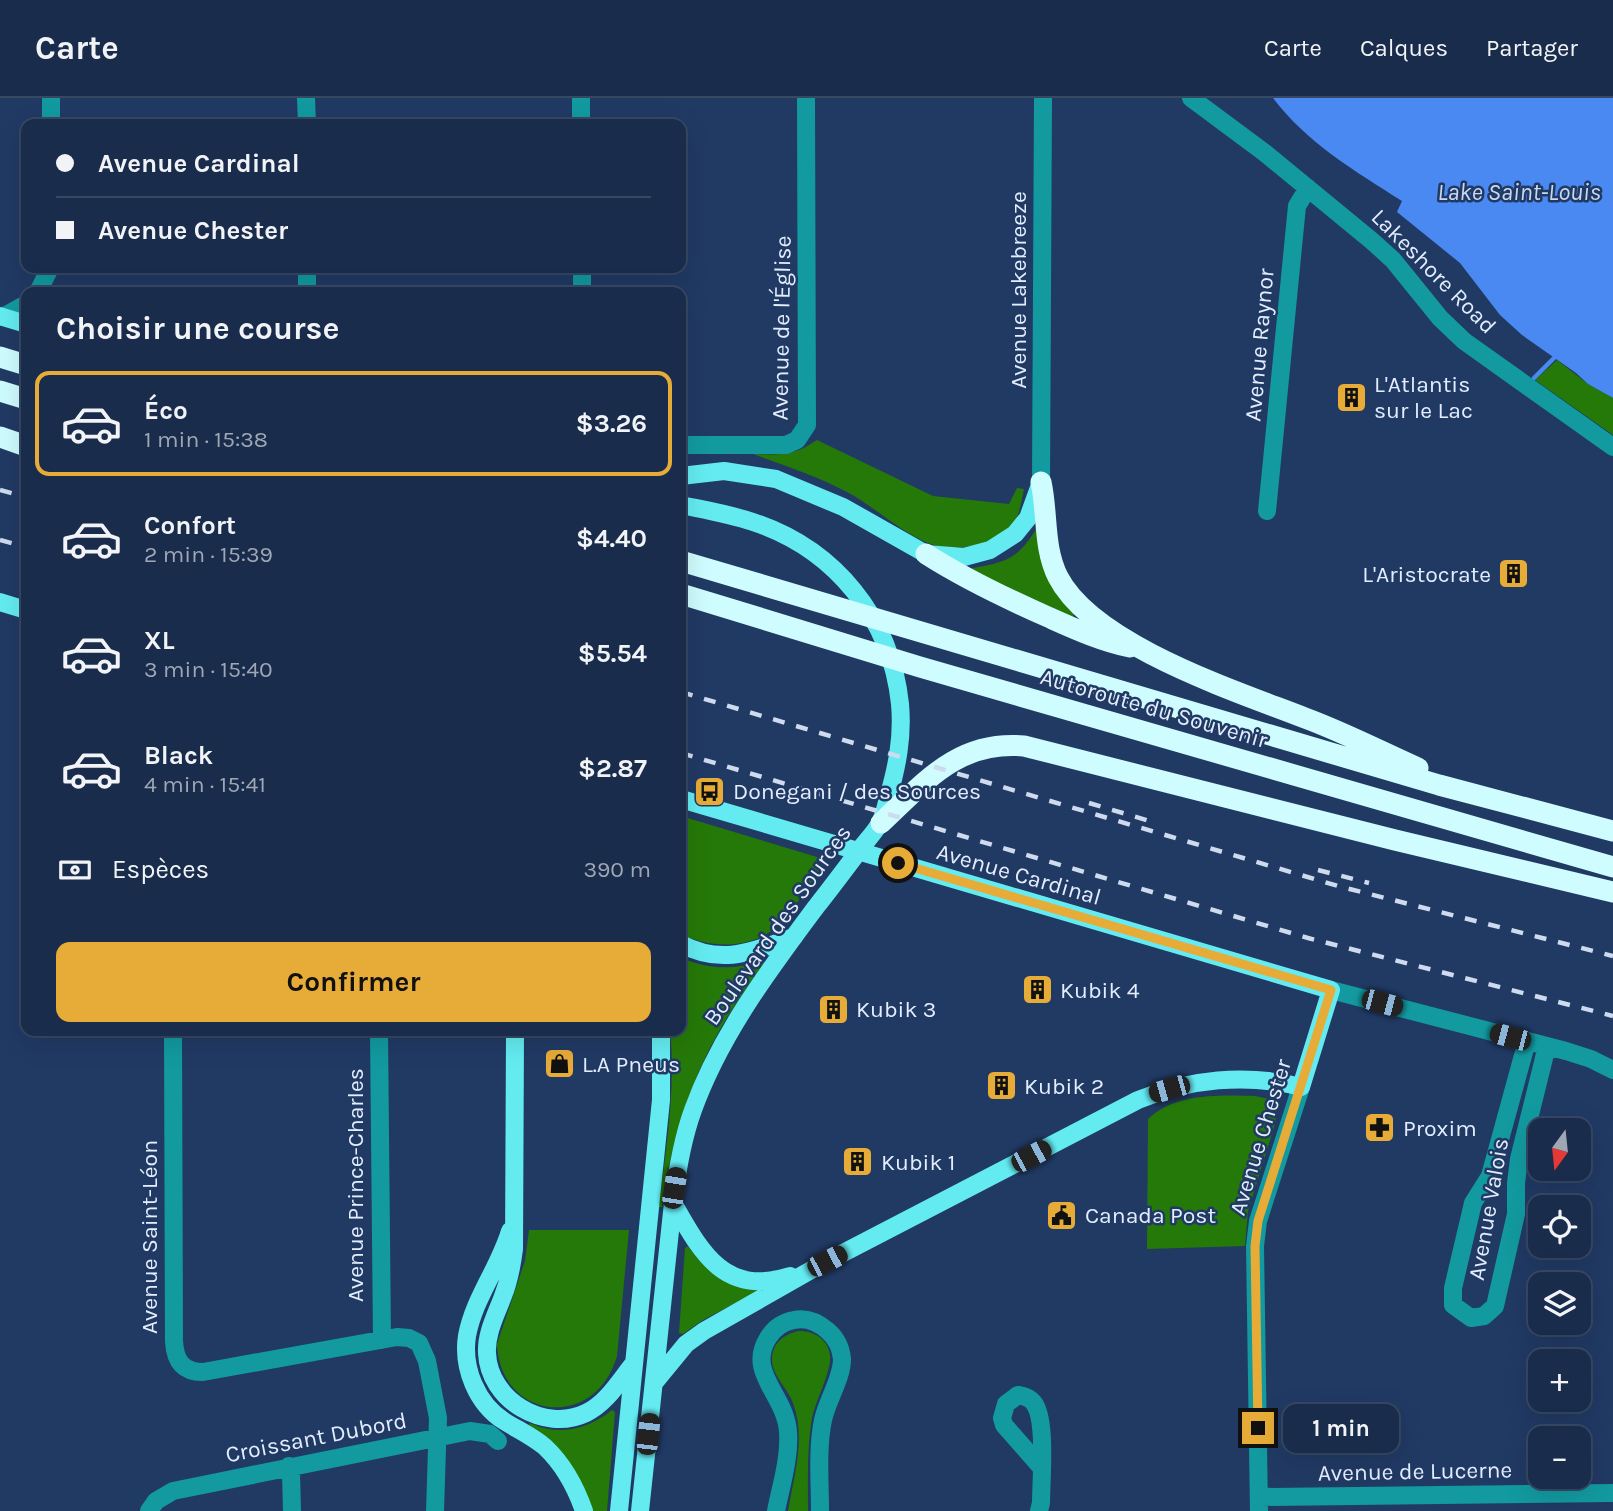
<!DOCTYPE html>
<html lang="fr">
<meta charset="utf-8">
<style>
body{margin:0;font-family:Karla,sans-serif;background:#223452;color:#f1f3f6;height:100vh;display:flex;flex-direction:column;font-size:26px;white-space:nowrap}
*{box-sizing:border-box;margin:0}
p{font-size:23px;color:#9fa7b5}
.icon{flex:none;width:38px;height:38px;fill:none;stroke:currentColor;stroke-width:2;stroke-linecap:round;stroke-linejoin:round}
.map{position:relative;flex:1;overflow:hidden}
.drawer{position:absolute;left:21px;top:189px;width:665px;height:749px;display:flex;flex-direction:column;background:#192c4b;border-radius:14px;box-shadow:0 7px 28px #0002,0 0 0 2px #374863}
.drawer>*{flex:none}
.hud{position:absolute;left:21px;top:21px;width:665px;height:154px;border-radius:14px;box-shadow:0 7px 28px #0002,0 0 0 2px #374863;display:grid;align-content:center;height:154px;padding:0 35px;background:#192c4b}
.needle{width:46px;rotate:195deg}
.tools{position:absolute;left:1528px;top:1020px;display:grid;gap:14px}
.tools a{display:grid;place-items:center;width:63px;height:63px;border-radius:14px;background:#192c4b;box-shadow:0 7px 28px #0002,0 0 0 2px #374863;font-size:35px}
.end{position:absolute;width:32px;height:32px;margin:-16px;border:9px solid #e7ac37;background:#111;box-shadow:0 0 0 4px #111}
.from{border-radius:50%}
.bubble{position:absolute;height:49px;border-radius:14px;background:#192c4b;box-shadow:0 7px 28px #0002,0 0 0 2px #374863;font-size:23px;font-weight:700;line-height:49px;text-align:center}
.car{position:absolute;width:21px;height:42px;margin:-21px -10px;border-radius:9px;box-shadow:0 0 5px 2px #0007;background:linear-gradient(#222 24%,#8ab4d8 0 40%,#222 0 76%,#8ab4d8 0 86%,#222 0)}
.hud b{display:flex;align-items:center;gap:24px;height:66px;font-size:26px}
.hud b+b{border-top:2px solid #374863}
.hud i{width:18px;height:18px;background:#f1f3f6}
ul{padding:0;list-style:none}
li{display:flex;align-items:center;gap:21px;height:105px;margin:0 14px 10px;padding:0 21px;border:4px solid transparent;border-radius:14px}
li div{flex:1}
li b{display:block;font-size:26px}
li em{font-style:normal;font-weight:700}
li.active{border-color:#e7ac37}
li>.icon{width:63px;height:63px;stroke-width:1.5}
h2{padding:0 35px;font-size:32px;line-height:84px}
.pay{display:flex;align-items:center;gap:18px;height:77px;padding:0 35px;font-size:26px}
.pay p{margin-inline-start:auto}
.button{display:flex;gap:14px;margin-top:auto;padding:14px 35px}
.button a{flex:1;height:80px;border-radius:14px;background:#e7ac37;color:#111;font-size:28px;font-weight:700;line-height:80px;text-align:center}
header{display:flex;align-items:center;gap:42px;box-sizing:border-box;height:98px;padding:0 35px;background:#192c4b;border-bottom:2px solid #374863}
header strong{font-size:33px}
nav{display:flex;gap:38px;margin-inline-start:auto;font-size:24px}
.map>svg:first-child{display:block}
.green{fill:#257908}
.water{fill:#4a89f1}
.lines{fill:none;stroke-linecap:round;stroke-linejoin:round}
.stream{stroke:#4a89f1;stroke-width:4.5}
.minor{stroke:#129aa0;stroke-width:18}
.major{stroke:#64ebf2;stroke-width:18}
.highway{stroke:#cffcfe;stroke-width:21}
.rail{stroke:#cedaed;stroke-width:4.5;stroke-dasharray:12 12;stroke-linecap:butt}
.route{stroke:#e7ac37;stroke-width:9}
.labels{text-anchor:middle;stroke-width:5;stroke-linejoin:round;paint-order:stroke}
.street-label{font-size:23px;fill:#e3edfd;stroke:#213a64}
.poi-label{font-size:23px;fill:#e3edfd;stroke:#213a64;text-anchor:start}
.water-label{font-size:24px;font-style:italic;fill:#c8d8f2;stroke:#213a64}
</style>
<header>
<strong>Carte</strong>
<nav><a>Carte</a><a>Calques</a><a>Partager</a></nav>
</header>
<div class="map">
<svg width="1613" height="1413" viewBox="0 0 1613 1413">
<rect width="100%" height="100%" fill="#213a64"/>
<path class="green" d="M1557 262 1588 286 1613 300V337L1535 282Z
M817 342 933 398 1009 406 1017 390 1024 391C1022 400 1020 414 1016 422 1001 447 954 456 928 445 899 433 875 409 847 394 816 378 785 368 753 356 780 357 794 358 817 342Z
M1039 426 1075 515 1070 523 963 472C1004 464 1017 465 1039 426Z
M681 718 827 762C812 782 799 805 782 824 756 851 712 852 681 836Z
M681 860C708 871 735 873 763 862L765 865C706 940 675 1015 662 1109H659C666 1050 676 992 670 933H681Z
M1255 998 1269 1001 1277 1012 1275 1026 1248 1113 1245 1148 1147 1151 1148 1021C1175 995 1220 997 1255 998Z
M529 1132H629L617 1258C595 1334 500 1322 497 1246L525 1163Z
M688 1148C709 1178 724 1183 758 1191V1193L703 1222 683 1236 679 1235 685 1150Z
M799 1233C814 1233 828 1241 830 1257 832 1272 816 1302 812 1320 807 1350 808 1382 808 1413H788C794 1378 806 1340 793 1305 788 1291 772 1277 772 1262 772 1245 784 1236 799 1233Z
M612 1312 615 1314 607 1413H590L550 1343 529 1327 530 1325C558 1339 589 1331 612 1312Z"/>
<path class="water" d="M1273 0H1613V300L1588 286 1576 275 1522 237 1500 217 1460 165 1397 114 1402 103C1355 73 1307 45 1273 0Z"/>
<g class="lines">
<path class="stream" d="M1534 280 1554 260"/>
<path class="minor" d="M306 0 307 26
M581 0V26
M1191 0 1265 55 1372 143 1393 162 1440 220 1464 243 1613 349
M51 26V0
M307 170V194
M582 170V194
M38 194 50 170
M3 219 26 206
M681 347H786L797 342 807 327 806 0
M1041 384 1043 0
M1267 413 1297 108 1308 90
M1331 892 1566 953 1591 961 1613 972
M173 933 174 1243C175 1263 183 1274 203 1274L397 1239 409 1240 419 1245 427 1263 438 1320 435 1413
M379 933 382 1242
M1527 943 1490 1078 1473 1105 1453 1190V1207L1471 1220 1484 1218 1495 1208 1516 1116V1085L1519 1061 1547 948
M289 1368 291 1375 292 1413
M1259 1399 1613 1395
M149 1413 156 1403 173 1393 470 1333 490 1336 498 1343
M776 1413C781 1388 790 1359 788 1334 786 1297 746 1275 768 1240 774 1230 783 1224 794 1222 807 1219 818 1224 828 1233 836 1240 841 1250 842 1261 842 1281 827 1302 823 1322 817 1351 820 1383 820 1413
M1039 1413 1041 1405C1041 1382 1047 1319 1033 1304 1029 1299 1024 1298 1018 1297L1006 1306 1002 1320 1004 1327 1040 1368
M1259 1413 1255 1148 1258 1123 1301 989"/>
<path class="major" d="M0 218 26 226
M681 378 724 373 776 381 843 409 926 456 964 459 990 452 1015 436 1028 420 1041 384
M0 504 26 512
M681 846C723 868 753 853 794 839
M515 933 514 1151C512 1167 509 1183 503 1198 496 1217 486 1235 487 1255 489 1302 544 1335 586 1315 607 1305 620 1282 634 1265
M673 1105C701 1154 724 1199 790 1178
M510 1133C499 1170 474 1200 467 1238 462 1270 477 1306 504 1323 518 1332 532 1338 545 1349 563 1366 576 1390 584 1413
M654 1285 686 1246 704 1233 820 1167 1138 1002C1189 981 1246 975 1301 989L1331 892 681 701
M619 1413 661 1002V933
M640 1413 673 1105C677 1073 682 1042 693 1012 720 937 769 872 816 809 831 790 846 770 861 750 867 742 875 734 880 725 884 718 886 708 888 700 897 669 903 639 900 606 891 520 835 451 753 424 729 416 705 412 681 407"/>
<path class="highway" d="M0 259 26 267
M0 293 26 301
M0 339 26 348
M1041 384C1048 416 1043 449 1058 479 1093 547 1236 593 1305 620 1343 634 1380 653 1418 670
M926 456C965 481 1005 500 1048 519 1075 531 1101 543 1130 549
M681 463 1439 687 1613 733
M681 496 920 569 1613 769
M881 725C925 684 958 642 1024 648L1395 742 1613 794"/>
<path class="rail" d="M0 392 26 399
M0 442 26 449
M681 594 1338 788 1613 858
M681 655 1308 840 1613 918
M1089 705 1153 724
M1318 772 1369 785"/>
</g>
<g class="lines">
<path class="route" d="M898 765 1331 892 1258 1123 1255 1148 1258 1330"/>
</g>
<defs>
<symbol id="building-square" viewBox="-11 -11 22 22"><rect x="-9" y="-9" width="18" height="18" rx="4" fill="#e7ac37" stroke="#213a64"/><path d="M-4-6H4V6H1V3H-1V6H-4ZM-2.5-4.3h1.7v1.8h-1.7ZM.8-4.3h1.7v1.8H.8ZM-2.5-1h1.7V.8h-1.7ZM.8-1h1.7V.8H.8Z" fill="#111"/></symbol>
<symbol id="bus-square" viewBox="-11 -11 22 22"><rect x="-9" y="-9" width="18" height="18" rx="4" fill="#e7ac37" stroke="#213a64"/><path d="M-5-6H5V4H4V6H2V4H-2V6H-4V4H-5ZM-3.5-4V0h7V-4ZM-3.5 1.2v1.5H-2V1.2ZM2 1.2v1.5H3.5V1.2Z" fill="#111"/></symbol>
<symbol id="shop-square" viewBox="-11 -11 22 22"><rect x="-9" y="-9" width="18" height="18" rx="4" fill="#e7ac37" stroke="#213a64"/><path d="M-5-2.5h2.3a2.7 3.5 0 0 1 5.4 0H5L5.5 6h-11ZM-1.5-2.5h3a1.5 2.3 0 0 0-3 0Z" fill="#111"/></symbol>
<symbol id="pharmacy-square" viewBox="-11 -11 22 22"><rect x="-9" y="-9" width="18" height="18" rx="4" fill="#e7ac37" stroke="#213a64"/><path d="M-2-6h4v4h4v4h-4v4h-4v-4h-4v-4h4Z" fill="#111"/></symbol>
<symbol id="civic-square" viewBox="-11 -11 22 22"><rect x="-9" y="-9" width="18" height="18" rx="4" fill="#e7ac37" stroke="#213a64"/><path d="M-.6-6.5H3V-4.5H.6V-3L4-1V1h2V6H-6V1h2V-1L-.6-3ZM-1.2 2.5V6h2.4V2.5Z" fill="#111"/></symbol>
</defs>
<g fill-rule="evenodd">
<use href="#building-square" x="1334" y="282" width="35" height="35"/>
<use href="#building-square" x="1496" y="458" width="35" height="35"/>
<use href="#bus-square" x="692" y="676" width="35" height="35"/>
<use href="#building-square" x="1020" y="874" width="35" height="35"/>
<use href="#building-square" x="816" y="894" width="35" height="35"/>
<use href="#shop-square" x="542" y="948" width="35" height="35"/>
<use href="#building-square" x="984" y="970" width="35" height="35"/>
<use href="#pharmacy-square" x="1362" y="1012" width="35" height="35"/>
<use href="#building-square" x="840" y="1046" width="35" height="35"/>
<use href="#civic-square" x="1044" y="1100" width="35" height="35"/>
</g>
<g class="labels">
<g class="street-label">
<text transform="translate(1434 173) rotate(45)" y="8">Lakeshore Road</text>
<text transform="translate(1018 192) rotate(-90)" y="8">Avenue Lakebreeze</text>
<text transform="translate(781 230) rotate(-89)" y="8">Avenue de l'Église</text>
<text transform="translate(1259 247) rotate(-85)" y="8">Avenue Raynor</text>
<text transform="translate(1154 610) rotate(16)" y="8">Autoroute du Souvenir</text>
<text transform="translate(1019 776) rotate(16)" y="8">Avenue Cardinal</text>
<text transform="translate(777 827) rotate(-55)" y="8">Boulevard des Sources</text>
<text transform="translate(1260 1039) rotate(-73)" y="8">Avenue Chester</text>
<text transform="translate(355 1087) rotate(-90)" y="8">Avenue Prince-Charles</text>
<text transform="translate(1488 1111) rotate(-80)" y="8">Avenue Valois</text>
<text transform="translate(149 1139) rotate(-90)" y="8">Avenue Saint-Léon</text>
<text transform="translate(316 1339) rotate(-11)" y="8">Croissant Dubord</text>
<text transform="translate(1415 1373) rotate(-1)" y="8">Avenue de Lucerne</text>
</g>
<g class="poi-label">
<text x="1374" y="294">L'Atlantis<tspan x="1374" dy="26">sur le Lac</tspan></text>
<text x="1491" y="484" text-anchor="end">L'Aristocrate</text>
<text x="733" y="701">Donegani / des Sources</text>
<text x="1060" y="900">Kubik 4</text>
<text x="856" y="919">Kubik 3</text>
<text x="582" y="974">L.A Pneus</text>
<text x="1024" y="996">Kubik 2</text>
<text x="1403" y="1038">Proxim</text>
<text x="881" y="1072">Kubik 1</text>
<text x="1085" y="1125">Canada Post</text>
</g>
<g class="water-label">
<text x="1519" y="102">Lake Saint-Louis</text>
</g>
</g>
</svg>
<div class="tools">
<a><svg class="needle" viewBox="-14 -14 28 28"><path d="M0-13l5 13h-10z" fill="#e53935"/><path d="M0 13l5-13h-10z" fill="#9fa7b5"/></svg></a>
<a><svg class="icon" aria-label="locate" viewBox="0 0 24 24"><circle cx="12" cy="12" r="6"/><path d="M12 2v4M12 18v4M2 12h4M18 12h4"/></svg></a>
<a><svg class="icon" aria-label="layers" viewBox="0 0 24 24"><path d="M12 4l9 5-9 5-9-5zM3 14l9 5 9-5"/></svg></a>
<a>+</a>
<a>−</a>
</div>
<i class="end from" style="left:898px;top:765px"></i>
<i class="end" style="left:1258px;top:1330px"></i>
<div class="bubble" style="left:1283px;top:1306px;width:116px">1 min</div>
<i class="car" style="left:1382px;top:905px;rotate:105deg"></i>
<i class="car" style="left:1510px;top:939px;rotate:285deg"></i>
<i class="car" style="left:1169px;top:991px;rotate:254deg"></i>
<i class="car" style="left:1031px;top:1058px;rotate:62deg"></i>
<i class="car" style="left:674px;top:1090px;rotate:9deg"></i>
<i class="car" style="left:827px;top:1163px;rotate:63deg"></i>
<i class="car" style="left:648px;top:1336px;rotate:6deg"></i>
<div class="hud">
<b><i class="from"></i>Avenue Cardinal</b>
<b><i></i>Avenue Chester</b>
</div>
<section class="drawer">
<h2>Choisir une course</h2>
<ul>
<li class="active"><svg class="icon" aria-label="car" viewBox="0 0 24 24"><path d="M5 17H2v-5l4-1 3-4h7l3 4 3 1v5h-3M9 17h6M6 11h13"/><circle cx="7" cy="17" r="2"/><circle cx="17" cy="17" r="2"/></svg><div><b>Éco</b><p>1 min · 15:38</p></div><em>$3.26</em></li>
<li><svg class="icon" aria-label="car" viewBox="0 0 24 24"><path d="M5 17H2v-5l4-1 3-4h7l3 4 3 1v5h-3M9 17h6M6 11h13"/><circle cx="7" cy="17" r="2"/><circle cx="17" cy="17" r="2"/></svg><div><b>Confort</b><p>2 min · 15:39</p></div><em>$4.40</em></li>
<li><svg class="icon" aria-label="car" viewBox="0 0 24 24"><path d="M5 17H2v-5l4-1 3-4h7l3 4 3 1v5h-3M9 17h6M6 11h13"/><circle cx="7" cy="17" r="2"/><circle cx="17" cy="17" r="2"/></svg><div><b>XL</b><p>3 min · 15:40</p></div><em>$5.54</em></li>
<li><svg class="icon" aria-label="car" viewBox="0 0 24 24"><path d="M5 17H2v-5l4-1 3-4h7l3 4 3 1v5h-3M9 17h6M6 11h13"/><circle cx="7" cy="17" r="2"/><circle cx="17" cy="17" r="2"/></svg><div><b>Black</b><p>4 min · 15:41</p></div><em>$2.87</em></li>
</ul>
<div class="pay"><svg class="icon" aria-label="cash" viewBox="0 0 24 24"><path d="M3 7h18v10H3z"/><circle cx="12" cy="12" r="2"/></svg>Espèces<p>390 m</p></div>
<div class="button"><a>Confirmer</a></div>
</section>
</div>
